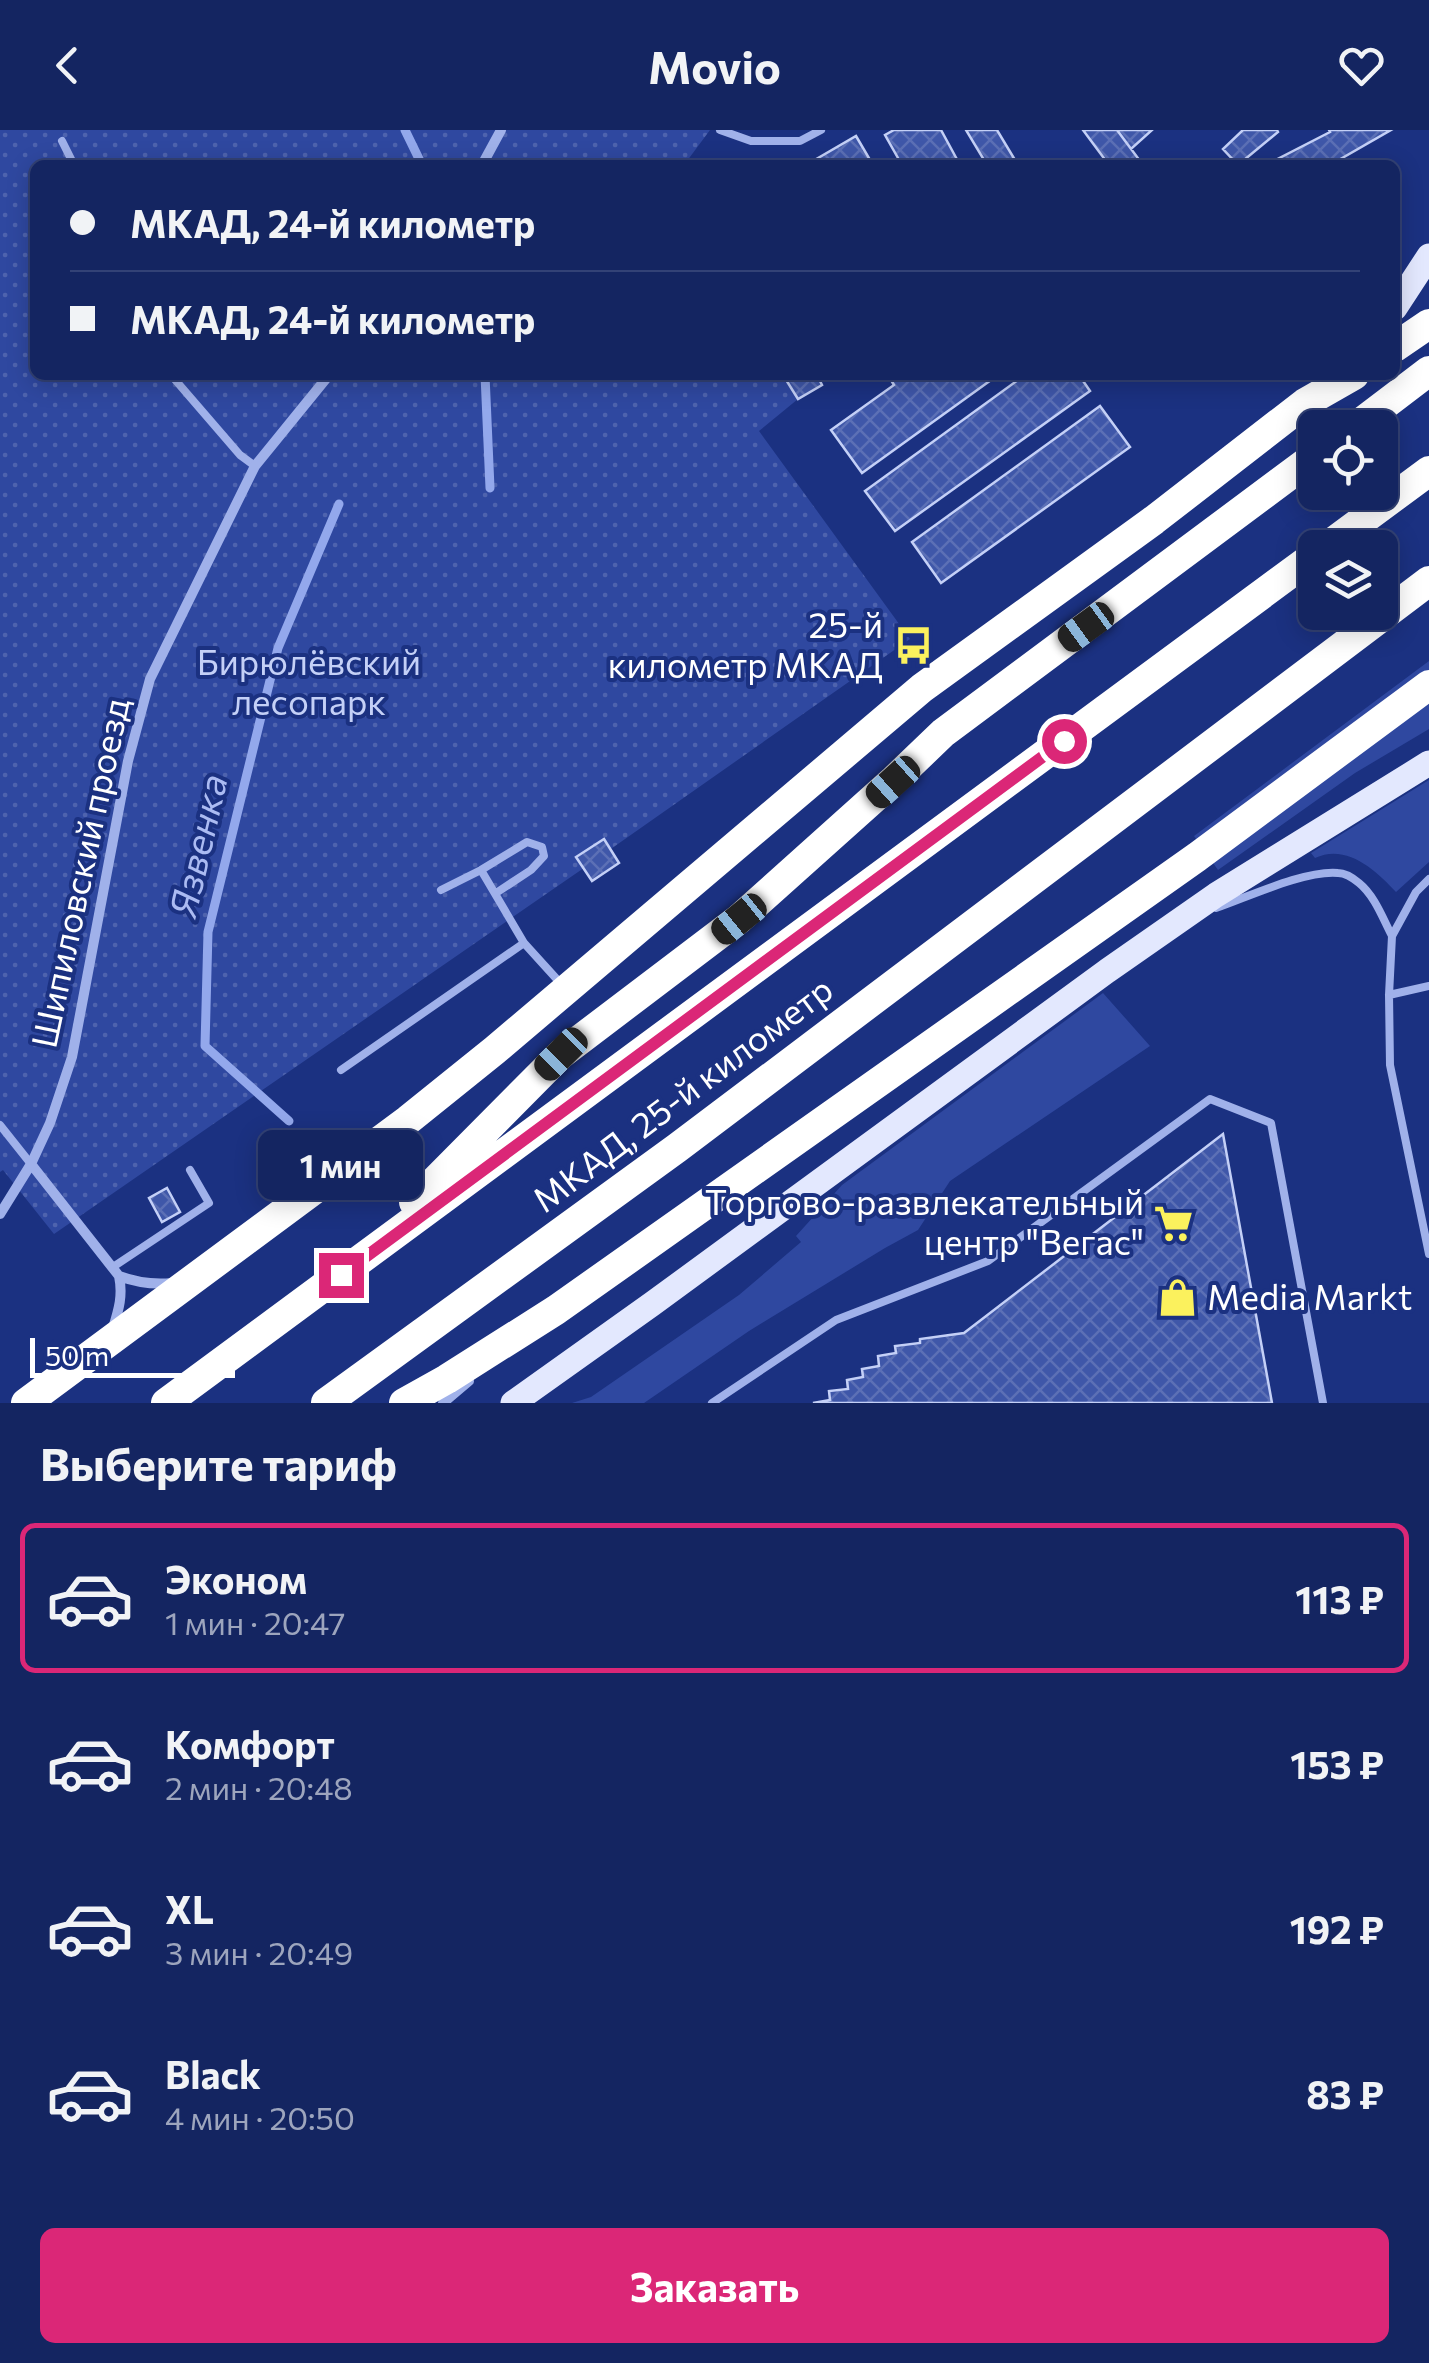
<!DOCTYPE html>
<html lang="ru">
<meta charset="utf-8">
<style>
body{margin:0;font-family:Commissioner,sans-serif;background:#1d2d67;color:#f1f3f6;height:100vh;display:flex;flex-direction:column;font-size:38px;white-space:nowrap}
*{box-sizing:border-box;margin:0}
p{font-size:32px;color:#9da5bd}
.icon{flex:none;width:55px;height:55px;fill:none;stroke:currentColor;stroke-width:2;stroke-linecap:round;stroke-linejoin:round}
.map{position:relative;height:1273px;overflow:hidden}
.details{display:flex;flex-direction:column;background:#142561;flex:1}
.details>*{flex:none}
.hud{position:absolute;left:30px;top:30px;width:1370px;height:220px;border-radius:15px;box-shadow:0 5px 25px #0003,0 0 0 2px #334276;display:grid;align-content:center;height:220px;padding:0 40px;background:#142561}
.tools{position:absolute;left:1298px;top:280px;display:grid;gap:20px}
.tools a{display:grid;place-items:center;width:100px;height:100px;border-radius:15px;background:#142561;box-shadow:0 5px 25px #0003,0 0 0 2px #334276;font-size:50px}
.scale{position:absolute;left:30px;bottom:25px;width:205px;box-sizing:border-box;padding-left:10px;border:5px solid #fff;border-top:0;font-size:28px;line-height:35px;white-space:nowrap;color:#fff;-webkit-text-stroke:8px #1b3181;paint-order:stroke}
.end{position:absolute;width:45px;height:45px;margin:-22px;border:12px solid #db2777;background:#fff;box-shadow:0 0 0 5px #fff}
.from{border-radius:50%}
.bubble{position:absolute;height:70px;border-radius:15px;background:#142561;box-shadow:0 5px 25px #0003,0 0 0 2px #334276;font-size:32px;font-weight:700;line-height:70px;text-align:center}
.car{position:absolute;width:30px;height:60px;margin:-30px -15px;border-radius:12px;box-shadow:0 0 8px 2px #0007;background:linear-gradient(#222 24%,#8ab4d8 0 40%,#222 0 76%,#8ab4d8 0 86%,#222 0)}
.hud b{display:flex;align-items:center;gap:35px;height:95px;font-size:38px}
.hud b+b{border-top:2px solid #334276}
.hud i{width:25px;height:25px;background:#f1f3f6}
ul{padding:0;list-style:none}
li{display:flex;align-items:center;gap:30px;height:150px;margin:0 20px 15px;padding:0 20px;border:5px solid transparent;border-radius:15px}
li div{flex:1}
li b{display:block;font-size:38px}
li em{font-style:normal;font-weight:700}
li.current{border-color:#db2777}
li>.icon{width:90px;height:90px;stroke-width:1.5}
h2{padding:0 40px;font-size:45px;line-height:120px}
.action{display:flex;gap:20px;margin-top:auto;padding:20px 40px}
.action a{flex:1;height:115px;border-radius:15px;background:#db2777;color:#fff;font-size:40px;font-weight:700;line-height:115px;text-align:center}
header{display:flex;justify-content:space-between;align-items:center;height:130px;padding:0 40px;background:#142561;font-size:45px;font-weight:700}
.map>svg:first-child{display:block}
.grass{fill:#2f48a0}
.park{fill:url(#park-dots)}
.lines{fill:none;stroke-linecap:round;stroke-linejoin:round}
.stream{stroke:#93a8ec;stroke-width:9}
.building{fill:url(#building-cross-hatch);stroke:#c4d0f7;stroke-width:2.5}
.lane{stroke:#a0b1ea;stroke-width:8}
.street{stroke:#a0b1ea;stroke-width:10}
.primary{stroke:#e3e8fe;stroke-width:25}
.highway{stroke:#fff;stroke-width:30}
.route{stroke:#db2777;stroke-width:12}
.labels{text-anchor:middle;stroke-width:8;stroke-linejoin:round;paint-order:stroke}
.poi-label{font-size:35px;fill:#fff;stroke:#1b3181;text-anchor:end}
.park-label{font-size:35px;fill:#c4d0f7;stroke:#1b3181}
.street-label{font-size:35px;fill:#fff;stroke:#1b3181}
.water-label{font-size:38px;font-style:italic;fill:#abbbf2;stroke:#1b3181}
</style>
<header><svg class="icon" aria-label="back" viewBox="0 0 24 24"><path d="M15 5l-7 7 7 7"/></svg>Movio<svg class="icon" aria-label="heart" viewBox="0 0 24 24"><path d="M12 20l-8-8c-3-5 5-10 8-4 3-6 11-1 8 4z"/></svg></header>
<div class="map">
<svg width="1429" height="1273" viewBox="0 0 1429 1273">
<defs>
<pattern id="park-dots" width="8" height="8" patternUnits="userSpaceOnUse" patternTransform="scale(2.5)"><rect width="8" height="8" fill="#2f48a0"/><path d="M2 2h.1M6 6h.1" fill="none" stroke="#4e63ae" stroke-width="1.8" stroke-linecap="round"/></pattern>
<pattern id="building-cross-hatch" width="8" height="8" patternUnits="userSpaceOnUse" patternTransform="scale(2.5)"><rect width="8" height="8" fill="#3f57a9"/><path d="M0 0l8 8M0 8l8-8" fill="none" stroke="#5c70b6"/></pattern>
</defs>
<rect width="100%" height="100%" fill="#1b3181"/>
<path class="grass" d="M1429 531V599L1355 643 1218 740 1194 706Z
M1429 650V732L1396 762C1376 740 1346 713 1315 728L1311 723Z
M1103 863 1150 916 950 1051 918 1100 885 1118 749 1201 644 1273H572L591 1267 739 1165 801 1112 796 1106 842 1055Z"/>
<path class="park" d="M0 0H710L684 35H35V245H783L798 269 759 301 910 509 578 742 54 1104 3 1040 0 1042Z"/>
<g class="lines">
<path class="stream" d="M405 0 421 33
M485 245 490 358
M289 991 205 916 208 802 278 518 339 374"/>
</g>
<path class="building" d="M894 0H941L960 35H902L885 5Z
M966 0H997L1018 35H987Z
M1083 0H1117L1143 35H1109Z
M1117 0H1152L1131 19Z
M1243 0H1277L1278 2 1238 35 1223 19Z
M1329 0H1391L1330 35H1266L1330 2Z
M856 6 873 35H815L813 31Z
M783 245H817L822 255 798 269Z
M888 245H998L862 343 831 300 894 255Z
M1025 245H1079L1090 261 895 401 865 361Z
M1100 276 1130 317 941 453 912 412Z
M604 709 619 733 592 751 576 727Z
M1223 1004 1272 1273H813L830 1270 829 1261 848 1259 847 1250 863 1247 862 1239 879 1236 878 1226 896 1223 895 1216 920 1213V1209L964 1203Z
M167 1058 180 1082 162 1092 149 1068Z"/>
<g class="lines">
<path class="lane" d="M720 0 751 11H800L821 0
M62 11 74 35
M171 245 240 325 255 336
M481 740 524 813
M1429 749 1416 762 1392 806 1389 865 1390 935 1429 1124
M441 760 481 740 527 712 542 717 544 726 531 740 496 763
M1216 778C1248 767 1305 740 1338 743 1346 743 1353 748 1359 753 1375 766 1383 789 1392 806
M1389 865 1429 856
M341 940 524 813 563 856
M0 995 31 1034
M113 1137 209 1073 190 1040
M712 1273 836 1190 988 1131 1210 969 1271 993 1323 1273"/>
<path class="street" d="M482 35 501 0
M31 1034 119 1146C123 1165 119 1179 113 1198
M0 1084 31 1034 50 993 72 927 128 631 150 549 255 336 329 245
M119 1146C138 1153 153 1155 172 1153
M443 1273 469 1251"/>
<path class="primary" d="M1395 178 1429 126
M513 1273 652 1174 1107 841 1216 765 1429 633"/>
<path class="highway" d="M1395 217 1429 194
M1354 298 1429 241
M1325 418 1429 341
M414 1072 561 924 739 789 893 651 943 603 1315 326
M26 1273 408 990 495 920 922 558 1154 390 1305 273 1354 245
M166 1273 1315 425
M326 1273 677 1018 1429 451
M404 1273 447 1249 556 1180 1197 727 1429 555"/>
</g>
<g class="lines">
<path class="route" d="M341 1145 1064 611"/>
</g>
<defs>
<symbol id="bus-bare" viewBox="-9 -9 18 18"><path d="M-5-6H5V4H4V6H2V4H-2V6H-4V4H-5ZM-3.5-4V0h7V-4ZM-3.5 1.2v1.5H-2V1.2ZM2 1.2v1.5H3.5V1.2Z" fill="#fbf15d" stroke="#1b3181" stroke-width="2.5" paint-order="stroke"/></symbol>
<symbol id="supermarket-bare" viewBox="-9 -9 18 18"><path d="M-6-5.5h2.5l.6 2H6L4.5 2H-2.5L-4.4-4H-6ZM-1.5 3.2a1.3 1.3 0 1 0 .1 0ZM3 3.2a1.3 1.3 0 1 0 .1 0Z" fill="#fbf15d" stroke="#1b3181" stroke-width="2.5" paint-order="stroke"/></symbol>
<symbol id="shop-bare" viewBox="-9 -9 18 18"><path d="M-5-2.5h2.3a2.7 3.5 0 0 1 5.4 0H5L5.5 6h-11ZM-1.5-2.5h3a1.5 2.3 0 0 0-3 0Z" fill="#fbf15d" stroke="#1b3181" stroke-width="2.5" paint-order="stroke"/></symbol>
</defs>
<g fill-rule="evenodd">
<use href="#bus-bare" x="886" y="488" width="55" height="55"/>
<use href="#supermarket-bare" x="1146" y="1066" width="55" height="55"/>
<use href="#shop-bare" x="1150" y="1140" width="55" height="55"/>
</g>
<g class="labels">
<g class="poi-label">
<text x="883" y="508">25-й<tspan x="883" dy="40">километр МКАД</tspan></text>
<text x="1144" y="1085">Торгово-развлекательный<tspan x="1144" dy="40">центр "Вегас"</tspan></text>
<text x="1207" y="1180" text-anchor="start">Мedia Мarkt</text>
</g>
<g class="park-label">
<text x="309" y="545">Бирюлёвский<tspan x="309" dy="40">лесопарк</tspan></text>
</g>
<g class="street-label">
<text transform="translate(81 743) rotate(-78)" y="12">Шипиловский проезд</text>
<text transform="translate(683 965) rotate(-37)" y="12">МКАД, 25-й километр</text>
</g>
<g class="water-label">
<text transform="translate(199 716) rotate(-77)" y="13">Язвенка</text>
</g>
</g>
</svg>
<div class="tools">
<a><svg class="icon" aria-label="locate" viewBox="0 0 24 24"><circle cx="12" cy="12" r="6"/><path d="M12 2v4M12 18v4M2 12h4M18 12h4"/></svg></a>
<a><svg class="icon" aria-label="layers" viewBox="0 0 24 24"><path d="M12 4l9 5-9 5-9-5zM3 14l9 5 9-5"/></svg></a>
</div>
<div class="scale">50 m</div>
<i class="end from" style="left:1064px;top:611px"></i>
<i class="end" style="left:341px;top:1145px"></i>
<div class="bubble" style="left:258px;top:1000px;width:165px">1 мин</div>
<i class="car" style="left:1086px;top:497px;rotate:234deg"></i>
<i class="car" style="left:893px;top:652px;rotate:228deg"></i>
<i class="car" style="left:739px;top:789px;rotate:231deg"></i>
<i class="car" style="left:561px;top:924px;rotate:225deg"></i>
<div class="hud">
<b><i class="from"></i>МКАД, 24-й километр</b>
<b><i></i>МКАД, 24-й километр</b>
</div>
</div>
<section class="details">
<h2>Выберите тариф</h2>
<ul>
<li class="current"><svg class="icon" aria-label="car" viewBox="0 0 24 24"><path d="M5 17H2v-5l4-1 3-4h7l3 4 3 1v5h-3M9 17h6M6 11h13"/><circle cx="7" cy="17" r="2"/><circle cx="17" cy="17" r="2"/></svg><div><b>Эконом</b><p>1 мин · 20:47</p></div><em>113 ₽</em></li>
<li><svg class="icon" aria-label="car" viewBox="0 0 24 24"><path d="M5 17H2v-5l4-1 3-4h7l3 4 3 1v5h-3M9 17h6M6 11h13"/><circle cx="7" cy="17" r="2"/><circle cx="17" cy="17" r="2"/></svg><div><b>Комфорт</b><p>2 мин · 20:48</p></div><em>153 ₽</em></li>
<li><svg class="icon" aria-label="car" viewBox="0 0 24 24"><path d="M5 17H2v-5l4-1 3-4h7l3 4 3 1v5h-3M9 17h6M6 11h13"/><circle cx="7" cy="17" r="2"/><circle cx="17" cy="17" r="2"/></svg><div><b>XL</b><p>3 мин · 20:49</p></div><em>192 ₽</em></li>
<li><svg class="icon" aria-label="car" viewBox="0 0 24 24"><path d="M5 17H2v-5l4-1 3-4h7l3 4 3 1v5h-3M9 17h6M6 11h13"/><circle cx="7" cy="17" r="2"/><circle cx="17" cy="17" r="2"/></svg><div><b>Black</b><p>4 мин · 20:50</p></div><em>83 ₽</em></li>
</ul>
<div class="action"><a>Заказать</a></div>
</section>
